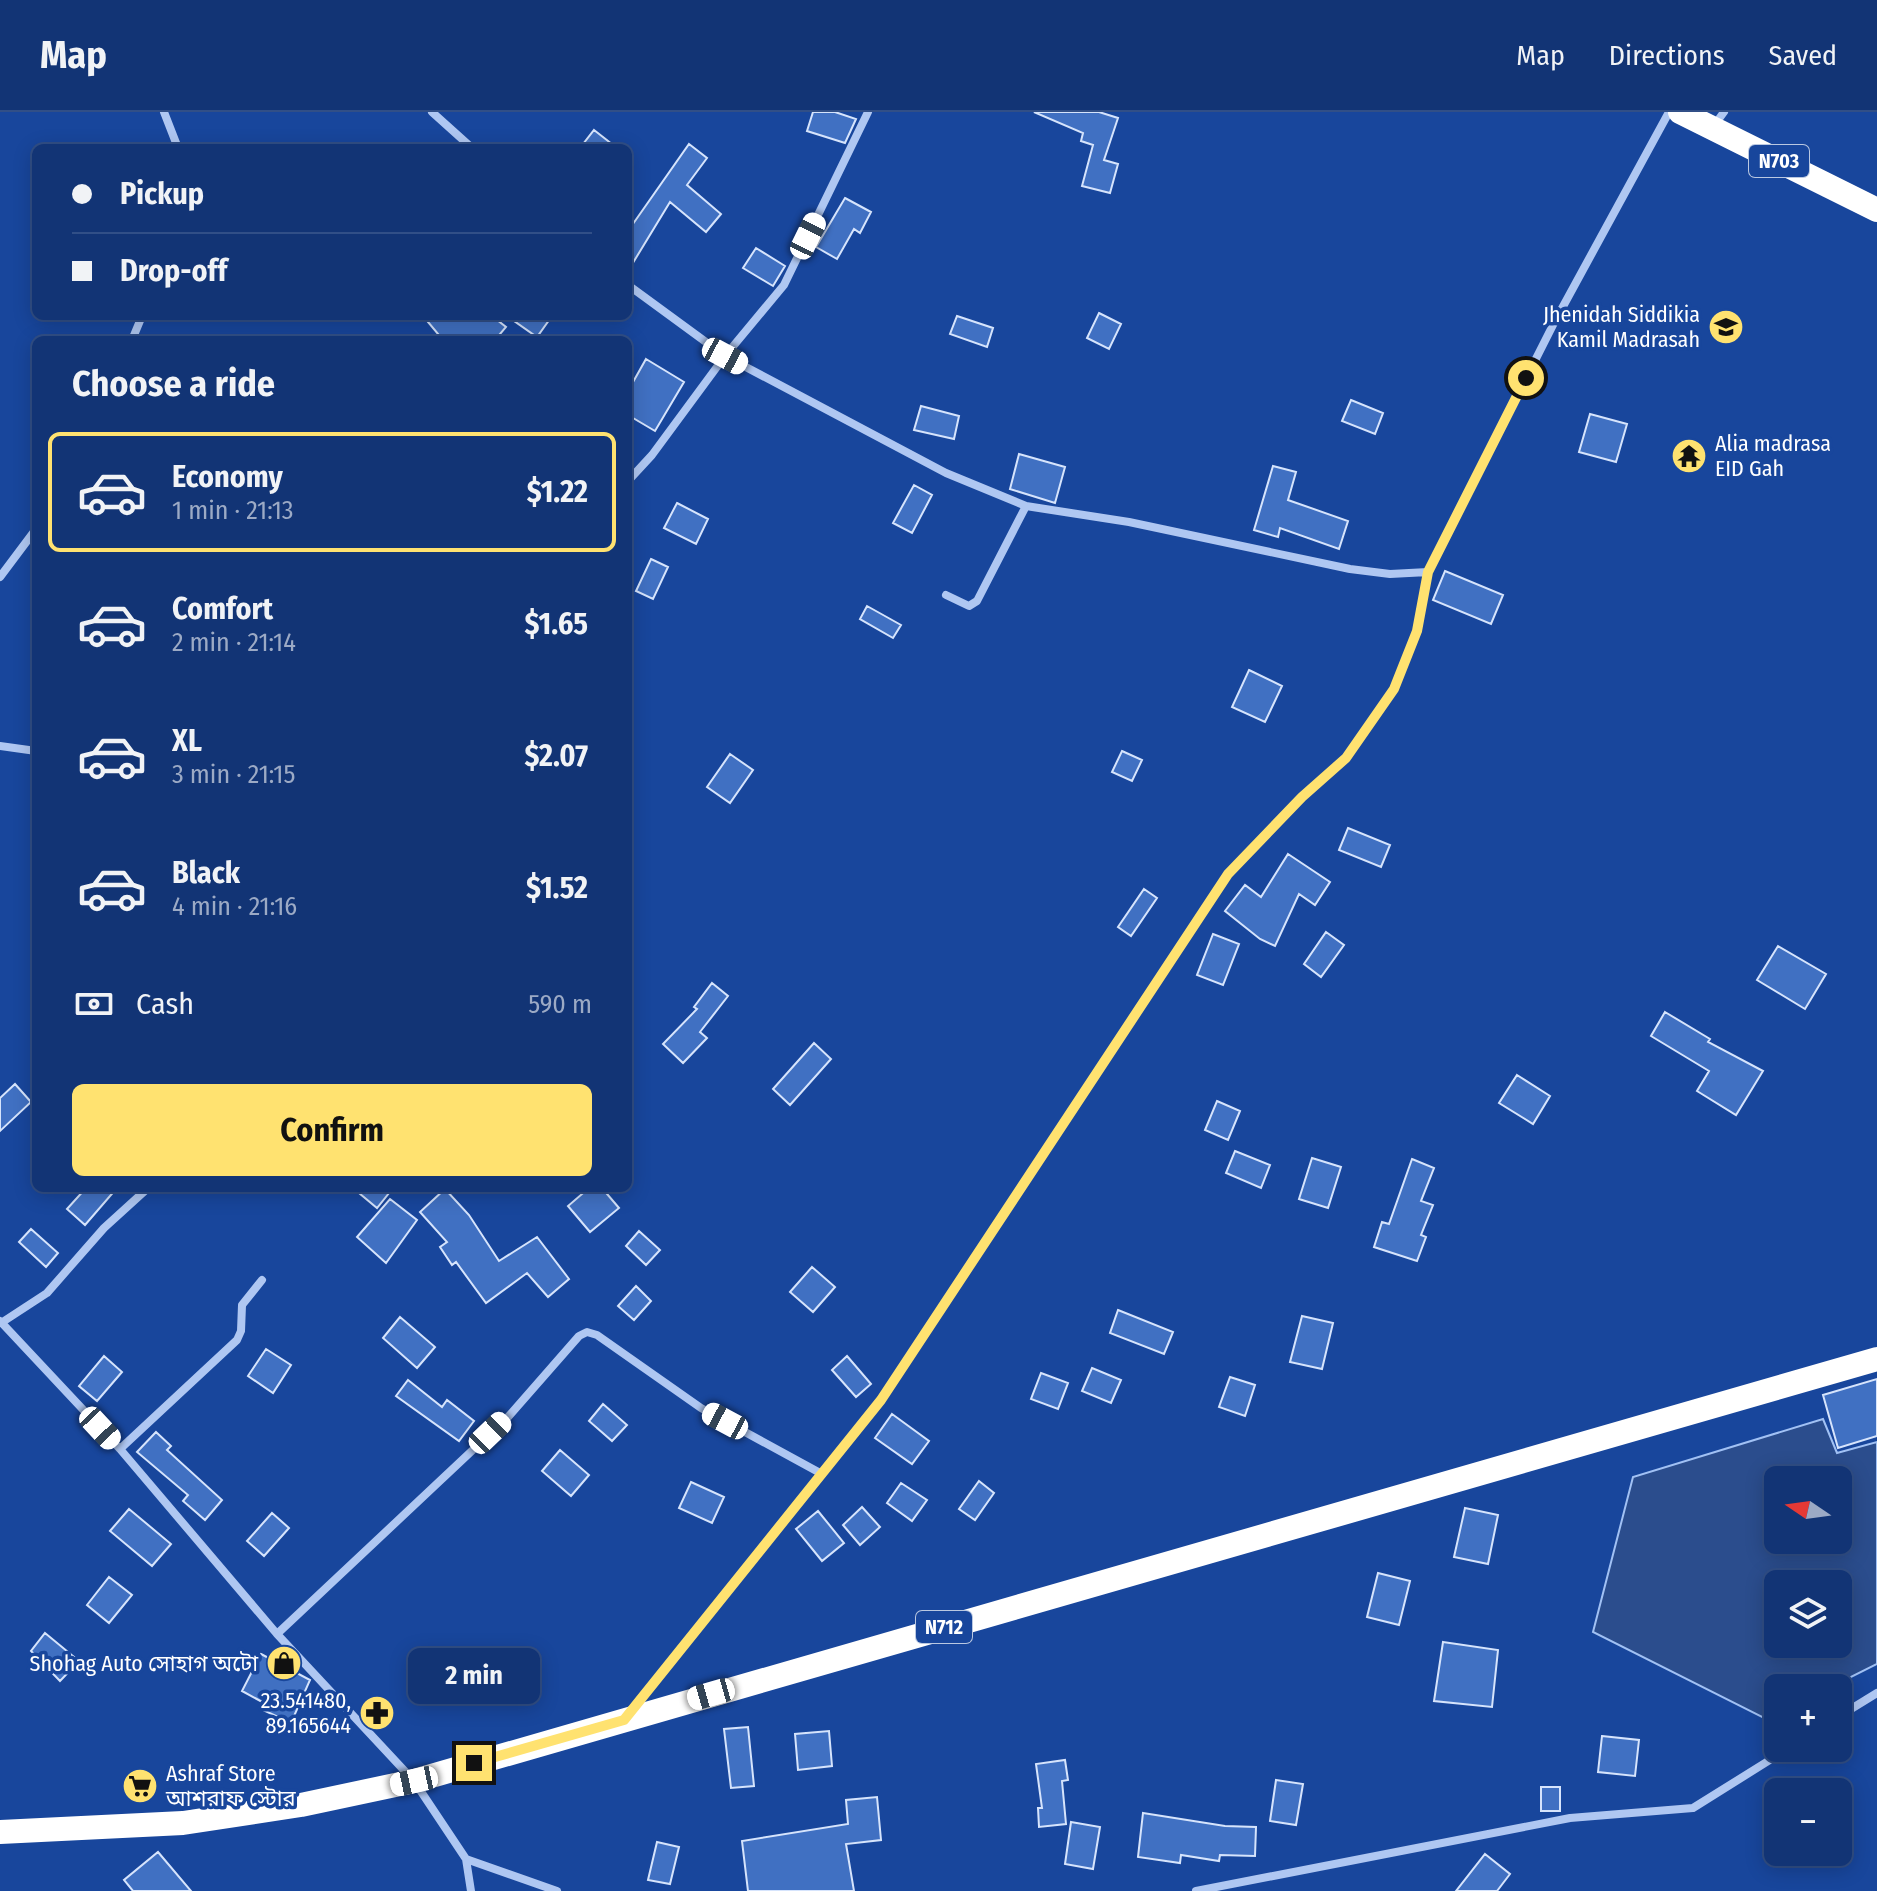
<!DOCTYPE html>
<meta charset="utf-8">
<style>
body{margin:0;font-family:"Fira Sans Condensed","Noto Sans Bengali",sans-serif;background:#1b3c7a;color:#f1f3f6;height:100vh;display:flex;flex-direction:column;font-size:30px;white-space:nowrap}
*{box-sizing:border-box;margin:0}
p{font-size:26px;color:#9caac5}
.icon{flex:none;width:44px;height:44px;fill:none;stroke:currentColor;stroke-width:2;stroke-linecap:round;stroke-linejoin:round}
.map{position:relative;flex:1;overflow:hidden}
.drawer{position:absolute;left:32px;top:224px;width:600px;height:856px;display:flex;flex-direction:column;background:#123475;border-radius:12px;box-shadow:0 4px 20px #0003,0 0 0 2px #314f87}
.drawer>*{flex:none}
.guide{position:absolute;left:32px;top:32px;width:600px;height:176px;border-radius:12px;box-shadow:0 4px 20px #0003,0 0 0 2px #314f87;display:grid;align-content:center;height:176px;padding:0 40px;background:#123475}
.needle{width:52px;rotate:283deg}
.buttons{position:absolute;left:1764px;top:1354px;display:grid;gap:16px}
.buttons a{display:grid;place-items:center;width:88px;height:88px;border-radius:12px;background:#123475;box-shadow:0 4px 20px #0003,0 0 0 2px #314f87;font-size:40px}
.end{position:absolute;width:36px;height:36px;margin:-18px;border:10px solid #ffe270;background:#111;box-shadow:0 0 0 4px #111}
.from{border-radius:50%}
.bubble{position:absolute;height:56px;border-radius:12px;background:#123475;box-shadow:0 4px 20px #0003,0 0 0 2px #314f87;font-size:26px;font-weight:700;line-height:56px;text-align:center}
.car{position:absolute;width:24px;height:48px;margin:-24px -12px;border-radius:10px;box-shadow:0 0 6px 2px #0007;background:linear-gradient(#fff 24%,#345 0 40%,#fff 0 76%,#345 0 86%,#fff 0)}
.guide b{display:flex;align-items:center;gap:28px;height:76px;font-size:30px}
.guide b+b{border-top:2px solid #314f87}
.guide i{width:20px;height:20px;background:#f1f3f6}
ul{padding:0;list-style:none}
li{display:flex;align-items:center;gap:24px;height:120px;margin:0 16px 12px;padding:0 24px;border:4px solid transparent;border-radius:12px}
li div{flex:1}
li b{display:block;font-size:30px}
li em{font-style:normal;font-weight:700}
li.current{border-color:#ffe270}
li>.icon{width:72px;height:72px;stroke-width:1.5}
h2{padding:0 40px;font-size:36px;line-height:96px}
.pay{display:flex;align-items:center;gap:20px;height:88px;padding:0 40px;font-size:30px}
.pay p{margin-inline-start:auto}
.primary-button{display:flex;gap:16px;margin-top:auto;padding:16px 40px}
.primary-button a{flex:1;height:92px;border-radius:12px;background:#ffe270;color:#111;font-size:32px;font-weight:700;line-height:92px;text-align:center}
header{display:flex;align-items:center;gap:48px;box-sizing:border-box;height:112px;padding:0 40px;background:#123475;border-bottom:2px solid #314f87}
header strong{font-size:38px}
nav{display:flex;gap:44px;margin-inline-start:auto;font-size:28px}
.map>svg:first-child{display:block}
.water{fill:#2b4d8d;stroke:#a1c1f4;stroke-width:2;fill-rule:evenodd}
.building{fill:#4070c2;stroke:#d6e4fc;stroke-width:2}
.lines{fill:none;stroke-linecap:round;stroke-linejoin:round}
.street{stroke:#afc7f2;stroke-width:8}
.highway{stroke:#fff;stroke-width:24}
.route{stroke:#ffe270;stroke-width:10}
.labels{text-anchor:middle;stroke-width:7;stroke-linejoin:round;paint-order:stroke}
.shield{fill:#18469c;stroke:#bac8e1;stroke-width:2}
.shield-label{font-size:20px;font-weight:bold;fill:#fff}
.poi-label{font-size:22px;fill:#fff;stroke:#18469c;text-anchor:end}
</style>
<header>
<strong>Map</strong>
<nav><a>Map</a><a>Directions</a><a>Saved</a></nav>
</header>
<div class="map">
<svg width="1877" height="1779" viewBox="0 0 1877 1779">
<rect width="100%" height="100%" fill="#18469c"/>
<path class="water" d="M1823 1307 1837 1341 1877 1330V1552L1829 1576H1778V1601L1766 1607 1593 1520 1633 1365ZM1778 1368H1838V1428H1778ZM1778 1472H1838V1532H1778Z"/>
<path class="building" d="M813 0H835L856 7 845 31 807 19Z
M1034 0H1099L1118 6 1104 48 1118 52 1110 81 1082 74 1093 33 1081 29 1083 21Z
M594 18 617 36H580Z
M689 32 707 46 687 73 721 102 706 120 670 90 628 159V119Z
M845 86 871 100 860 121 854 117 837 147 816 135Z
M756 136 785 154 773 174 743 156Z
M1099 201 1121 212 1109 237 1087 226Z
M423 204H492L506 215 495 228H443Z
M507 204H552L537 225Z
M957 204 993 216 987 235 950 222Z
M646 247 684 270 655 319 628 303V279Z
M1351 288 1383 301 1375 322 1342 309Z
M921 294 959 304 954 327 914 318Z
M1590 302 1627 312 1616 350 1579 340Z
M1019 342 1065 355 1055 391 1010 377Z
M1273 354 1296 360 1288 388 1348 409 1339 437 1280 416 1278 425 1254 418Z
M914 373 932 383 912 421 893 411Z
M677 391 708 407 696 432 664 416Z
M651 447 668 455 653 487 636 479Z
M1445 459 1503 483 1491 512 1433 488Z
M867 494 901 513 893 526 860 507Z
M1249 558 1282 574 1265 610 1232 595Z
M1122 639 1142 648 1132 669 1112 660Z
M730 642 753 658 730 691 707 675Z
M1348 716 1390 733 1381 755 1339 738Z
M1288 742 1330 770 1315 793 1299 782 1275 834 1260 827 1225 799 1245 773 1261 785Z
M1144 777 1157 786 1131 824 1118 815Z
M1326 820 1344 833 1321 865 1304 852Z
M1213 822 1239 832 1223 873 1197 863Z
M1778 834 1826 862 1805 897 1757 868Z
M712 871 728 884 700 920 707 926 683 951 663 932 697 897 694 895Z
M1665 900 1710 927 1708 930 1763 959 1736 1003 1697 979 1709 959 1651 924Z
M814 931 831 947 790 993 773 977Z
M1517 963 1550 984 1533 1012 1499 991Z
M15 972 31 990 0 1019V986Z
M1217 989 1240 999 1228 1028 1205 1018Z
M1235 1039 1270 1053 1261 1076 1226 1061Z
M1312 1046 1341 1055 1328 1096 1299 1087Z
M1412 1047 1434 1056 1421 1089 1433 1093 1421 1123 1426 1125 1417 1149 1374 1135 1382 1110 1389 1112Z
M86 1076H117L85 1113 67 1097Z
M353 1076H393L377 1096Z
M589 1076H602L619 1096 590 1120 568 1094Z
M445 1077 469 1103 499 1149 537 1125 569 1167 548 1185 527 1161 486 1191 456 1150 452 1153 440 1135 447 1130 420 1100Z
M390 1087 417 1108 386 1151 357 1125Z
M31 1117 58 1141 46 1155 19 1130Z
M639 1119 660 1138 646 1153 626 1134Z
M812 1155 835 1175 813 1200 790 1180Z
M636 1174 651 1189 634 1208 618 1194Z
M1118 1198 1173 1220 1164 1242 1110 1221Z
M1302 1204 1333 1211 1322 1257 1290 1250Z
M400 1205 435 1235 417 1256 383 1226Z
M266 1237 291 1253 273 1281 248 1264Z
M104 1244 122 1260 97 1289 79 1274Z
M847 1244 871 1272 856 1285 832 1258Z
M1092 1256 1121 1268 1111 1291 1082 1279Z
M1041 1261 1068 1271 1058 1297 1031 1287Z
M1230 1265 1255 1273 1245 1304 1219 1295Z
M1877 1267V1324L1838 1336 1823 1283Z
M408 1268 442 1295 447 1288 474 1309 459 1329 396 1284Z
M603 1292 627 1313 612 1329 589 1309Z
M892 1302 929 1329 912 1352 875 1326Z
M156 1320 171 1334 167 1338 222 1388 205 1408 183 1389 188 1383 137 1340Z
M560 1338 589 1363 571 1384 542 1359Z
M979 1369 994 1381 975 1408 959 1397Z
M691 1370 724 1385 712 1411 679 1396Z
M901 1371 927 1388 912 1409 887 1391Z
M862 1395 880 1415 860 1433 843 1413Z
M1465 1396 1498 1403 1488 1452 1454 1445Z
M129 1397 171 1432 152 1454 110 1419Z
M818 1399 844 1431 822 1449 796 1417Z
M272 1401 289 1416 264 1444 247 1429Z
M1378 1461 1410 1469 1399 1513 1367 1505Z
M109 1465 132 1483 109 1511 87 1493Z
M45 1521 79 1549 60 1569 31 1539Z
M1443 1530 1498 1538 1492 1595 1434 1589Z
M261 1542 310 1568 291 1611 263 1598 266 1592 242 1579Z
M748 1615 754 1674 731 1676 724 1617Z
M829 1619 832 1654 798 1658 795 1622Z
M1602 1624 1639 1628 1635 1664 1598 1660Z
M1065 1648 1068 1668 1062 1669 1066 1712 1039 1715 1038 1696H1042L1036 1652Z
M1276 1668 1303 1672 1296 1713 1270 1709Z
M1541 1675H1560V1699H1541Z
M877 1685 881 1728 846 1732 854 1779H748L742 1729 848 1712 846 1688Z
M1143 1701 1225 1714 1256 1715 1255 1744 1220 1743 1219 1749 1181 1743 1180 1751 1138 1745Z
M1071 1710 1100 1715 1093 1757 1065 1752Z
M657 1730 679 1735 670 1772 648 1768Z
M158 1740 191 1779H133L124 1768Z
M1485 1742 1510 1762 1497 1779H1456Z"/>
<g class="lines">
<path class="street" d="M164 0 178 36
M432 0 472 36
M1713 15 1724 0
M628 173 725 244 946 361 1026 394 1129 410 1350 457 1390 462 1428 460 1554 211 1669 0
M132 228 142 204
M628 369 652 343 725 244 784 173 868 0
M0 465 36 417
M946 483 969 494 977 489 1026 394
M0 634 36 639
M0 1209 120 1337 277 1522 414 1669 466 1747 471 1779
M1 1211 47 1181 104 1116 148 1076
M120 1337 237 1228 241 1219 242 1193 262 1168
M277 1522 508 1305 579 1224 587 1220 597 1223 701 1296 822 1362
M630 1601 881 1288 1228 762 1302 685 1346 646 1394 577 1417 519 1428 460
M1838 1605 1877 1581
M466 1747 557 1779
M1196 1779 1570 1706 1693 1696 1789 1636"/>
<path class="highway" d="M1680 0 1877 98
M0 1720 183 1711 301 1693 414 1669 1877 1247"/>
</g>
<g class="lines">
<path class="route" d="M474 1651 624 1608 881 1288 1228 762 1302 685 1346 646 1394 577 1417 519 1428 460 1526 266"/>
</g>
<defs>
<symbol id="university-disc" viewBox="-11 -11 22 22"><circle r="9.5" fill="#ffe270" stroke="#18469c"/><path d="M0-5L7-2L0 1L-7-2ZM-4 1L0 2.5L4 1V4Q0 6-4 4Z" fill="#111"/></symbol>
<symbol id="temple-disc" viewBox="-11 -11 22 22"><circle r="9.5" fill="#ffe270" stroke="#18469c"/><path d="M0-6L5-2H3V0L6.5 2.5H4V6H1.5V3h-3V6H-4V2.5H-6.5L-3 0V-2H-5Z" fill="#111"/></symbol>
<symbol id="shop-disc" viewBox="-11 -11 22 22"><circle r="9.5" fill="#ffe270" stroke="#18469c"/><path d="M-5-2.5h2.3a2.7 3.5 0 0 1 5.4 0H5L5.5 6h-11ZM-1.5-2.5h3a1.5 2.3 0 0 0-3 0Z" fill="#111"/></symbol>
<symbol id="pharmacy-disc" viewBox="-11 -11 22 22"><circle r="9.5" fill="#ffe270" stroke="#18469c"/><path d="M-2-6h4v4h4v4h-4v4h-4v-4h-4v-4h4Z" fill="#111"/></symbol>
<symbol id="supermarket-disc" viewBox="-11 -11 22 22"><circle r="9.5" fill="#ffe270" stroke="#18469c"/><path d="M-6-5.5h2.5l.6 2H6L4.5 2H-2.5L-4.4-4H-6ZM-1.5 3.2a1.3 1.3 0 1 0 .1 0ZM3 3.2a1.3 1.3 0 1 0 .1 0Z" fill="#111"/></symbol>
</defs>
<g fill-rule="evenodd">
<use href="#university-disc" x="1706" y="195" width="40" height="40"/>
<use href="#temple-disc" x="1669" y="324" width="40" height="40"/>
<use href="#shop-disc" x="264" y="1531" width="40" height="40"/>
<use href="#pharmacy-disc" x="357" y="1581" width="40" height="40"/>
<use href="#supermarket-disc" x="120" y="1654" width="40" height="40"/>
</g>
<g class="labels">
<g class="shield">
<rect x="1749" y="33" width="60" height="32" rx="6"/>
<rect x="916" y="1499" width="56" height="32" rx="6"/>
</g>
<g class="shield-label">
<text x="1779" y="56">N703</text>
<text x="944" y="1522">N712</text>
</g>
<g class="poi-label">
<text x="1700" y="210">Jhenidah Siddikia<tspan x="1700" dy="25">Kamil Madrasah</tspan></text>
<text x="1715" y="339" text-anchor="start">Alia madrasa<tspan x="1715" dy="25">EID Gah</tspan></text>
<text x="258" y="1559">Shohag Auto সোহাগ অটো</text>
<text x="351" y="1596">23.541480,<tspan x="351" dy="25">89.165644</tspan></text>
<text x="166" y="1669" text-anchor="start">Ashraf Store<tspan x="166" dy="25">আশরাফ স্টোর</tspan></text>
</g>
</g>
</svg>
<div class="buttons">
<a><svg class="needle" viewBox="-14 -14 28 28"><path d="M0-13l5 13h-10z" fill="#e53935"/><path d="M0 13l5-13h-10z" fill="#9caac5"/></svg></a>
<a><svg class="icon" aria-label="layers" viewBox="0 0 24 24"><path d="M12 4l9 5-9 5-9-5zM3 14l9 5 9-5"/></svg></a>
<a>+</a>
<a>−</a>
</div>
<i class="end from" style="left:1526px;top:266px"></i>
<i class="end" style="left:474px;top:1651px"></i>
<div class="bubble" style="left:408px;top:1536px;width:132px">2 min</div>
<i class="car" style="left:808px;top:124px;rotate:26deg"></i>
<i class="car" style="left:725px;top:244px;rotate:118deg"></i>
<i class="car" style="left:725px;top:1309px;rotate:298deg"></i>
<i class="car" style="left:100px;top:1316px;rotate:137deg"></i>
<i class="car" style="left:490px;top:1321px;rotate:46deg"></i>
<i class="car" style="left:711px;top:1582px;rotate:254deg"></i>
<i class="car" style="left:414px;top:1669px;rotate:258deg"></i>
<div class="guide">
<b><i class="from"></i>Pickup</b>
<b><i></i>Drop-off</b>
</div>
<section class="drawer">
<h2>Choose a ride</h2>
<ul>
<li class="current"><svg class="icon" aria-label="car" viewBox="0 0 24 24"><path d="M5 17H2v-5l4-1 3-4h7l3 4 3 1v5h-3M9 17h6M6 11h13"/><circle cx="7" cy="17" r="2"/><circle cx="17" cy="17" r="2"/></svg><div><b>Economy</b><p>1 min · 21:13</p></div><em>$1.22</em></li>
<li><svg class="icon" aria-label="car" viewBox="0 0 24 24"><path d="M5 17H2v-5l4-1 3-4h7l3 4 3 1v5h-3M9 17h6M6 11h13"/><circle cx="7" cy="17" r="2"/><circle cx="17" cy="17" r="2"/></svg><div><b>Comfort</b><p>2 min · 21:14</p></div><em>$1.65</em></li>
<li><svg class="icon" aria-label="car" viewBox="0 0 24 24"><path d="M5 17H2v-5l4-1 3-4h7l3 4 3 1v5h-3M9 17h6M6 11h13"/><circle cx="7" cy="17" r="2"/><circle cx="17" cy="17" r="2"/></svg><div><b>XL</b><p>3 min · 21:15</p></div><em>$2.07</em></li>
<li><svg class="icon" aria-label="car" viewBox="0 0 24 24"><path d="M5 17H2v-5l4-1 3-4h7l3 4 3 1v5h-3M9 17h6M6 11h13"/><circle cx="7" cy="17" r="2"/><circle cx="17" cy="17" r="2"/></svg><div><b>Black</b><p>4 min · 21:16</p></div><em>$1.52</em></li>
</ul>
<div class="pay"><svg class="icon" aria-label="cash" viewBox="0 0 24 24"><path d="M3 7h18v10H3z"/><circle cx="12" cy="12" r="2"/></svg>Cash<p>590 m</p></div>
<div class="primary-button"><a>Confirm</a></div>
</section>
</div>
